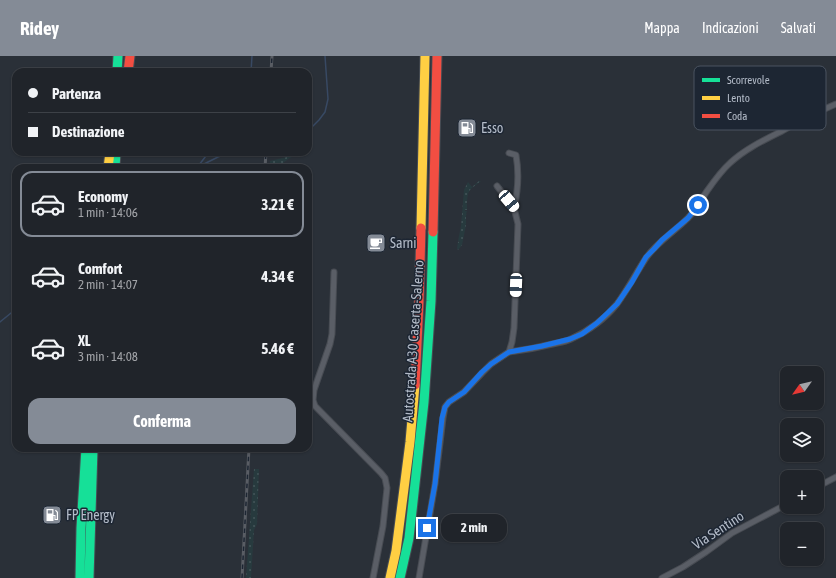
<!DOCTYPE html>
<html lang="it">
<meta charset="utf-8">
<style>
body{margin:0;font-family:"Asap Condensed",sans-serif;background:#282c32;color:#f1f3f6;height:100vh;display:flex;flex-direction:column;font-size:15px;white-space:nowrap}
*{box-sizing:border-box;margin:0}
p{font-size:13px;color:#a2a4a8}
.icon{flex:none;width:22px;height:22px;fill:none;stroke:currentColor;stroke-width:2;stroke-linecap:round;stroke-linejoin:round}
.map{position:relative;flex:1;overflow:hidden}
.details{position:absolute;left:12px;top:108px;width:300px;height:288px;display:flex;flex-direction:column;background:#20242a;border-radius:12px;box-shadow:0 1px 3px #0004,0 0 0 1px #3d4147}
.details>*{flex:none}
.hud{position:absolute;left:12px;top:12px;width:300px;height:88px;border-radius:12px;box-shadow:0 1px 3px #0004,0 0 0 1px #3d4147;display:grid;align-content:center;height:88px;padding:0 16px;background:#20242a}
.needle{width:26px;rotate:236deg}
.buttons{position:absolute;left:780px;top:310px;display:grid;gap:8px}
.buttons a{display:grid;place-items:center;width:44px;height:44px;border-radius:8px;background:#20242a;box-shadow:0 1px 3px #0004,0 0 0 1px #3d4147;font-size:20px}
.end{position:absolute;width:18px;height:18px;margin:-9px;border:5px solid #1a73e8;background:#fff;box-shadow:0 0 0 2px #fff}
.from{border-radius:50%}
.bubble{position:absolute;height:28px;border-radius:12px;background:#20242a;box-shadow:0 1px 3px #0004,0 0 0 1px #3d4147;font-size:13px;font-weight:700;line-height:28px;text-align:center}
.car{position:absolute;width:12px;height:24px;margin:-12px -6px;border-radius:5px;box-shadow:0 0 3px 1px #0007;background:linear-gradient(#fff 24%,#345 0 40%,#fff 0 76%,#345 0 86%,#fff 0)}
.hud b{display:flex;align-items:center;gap:14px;height:38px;font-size:15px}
.hud b+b{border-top:1px solid #3d4147}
.hud i{width:10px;height:10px;background:#f1f3f6}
ul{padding:7px 0 0;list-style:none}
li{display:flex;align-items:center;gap:12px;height:66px;margin:0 8px 6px;padding:0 8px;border:2px solid transparent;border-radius:12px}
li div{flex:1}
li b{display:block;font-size:15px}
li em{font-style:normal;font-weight:700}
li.active{border-color:#848b96}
li>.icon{width:36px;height:36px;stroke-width:1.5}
.action{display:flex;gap:8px;margin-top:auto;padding:8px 16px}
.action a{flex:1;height:46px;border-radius:12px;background:#848b96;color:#fff;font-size:16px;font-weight:700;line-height:46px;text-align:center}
header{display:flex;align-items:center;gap:24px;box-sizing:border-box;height:56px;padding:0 20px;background:#848b96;color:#fff}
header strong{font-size:19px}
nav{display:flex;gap:22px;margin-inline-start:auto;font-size:14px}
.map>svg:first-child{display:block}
.grass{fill:url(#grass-dots)}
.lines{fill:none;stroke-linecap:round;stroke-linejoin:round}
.stream{stroke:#384963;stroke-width:1.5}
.street-casing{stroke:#484c53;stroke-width:7}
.fast-casing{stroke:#474c53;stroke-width:11}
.slow-casing{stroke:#474c53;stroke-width:11}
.jam-casing{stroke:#474c53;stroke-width:11}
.street{stroke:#5a5e66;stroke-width:5}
.fast{stroke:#16e098;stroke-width:9}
.slow{stroke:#ffcf43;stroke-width:9}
.jam{stroke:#f24e42;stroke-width:9}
.rail-casing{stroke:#595d64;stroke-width:3}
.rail{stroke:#1d2633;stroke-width:1.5;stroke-dasharray:4.5;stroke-linecap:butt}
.route{stroke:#1a73e8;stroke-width:5}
.labels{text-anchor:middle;stroke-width:3;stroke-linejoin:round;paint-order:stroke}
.poi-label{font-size:14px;fill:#b4bcc9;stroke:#1d2633;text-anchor:start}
.street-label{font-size:14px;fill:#b4bcc9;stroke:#1d2633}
.key{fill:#1d2633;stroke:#4a5360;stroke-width:1}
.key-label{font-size:11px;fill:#b4bcc9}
</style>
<header>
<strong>Ridey</strong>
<nav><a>Mappa</a><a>Indicazioni</a><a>Salvati</a></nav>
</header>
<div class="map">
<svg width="836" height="522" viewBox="0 0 836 522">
<defs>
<pattern id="grass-dots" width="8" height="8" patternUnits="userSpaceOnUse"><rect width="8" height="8" fill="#273a3e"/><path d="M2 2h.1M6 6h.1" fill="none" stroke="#445559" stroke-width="1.8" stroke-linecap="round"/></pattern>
</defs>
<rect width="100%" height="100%" fill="#2a3038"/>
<path class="grass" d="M295 99C290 102 282 106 280 112H270V105Z
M479 125H481C470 134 468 132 467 147H466L467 148V154H465V155H467L466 158 467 159H466V168H465L466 169 462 189 458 194 457 192 458 186H460L458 185 461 170 464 134 468 126 472 131Z
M254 413H259L257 468 254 474 251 522H246Z"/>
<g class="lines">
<path class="stream" d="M251 16 252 0
M308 72H311L319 64 325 56 328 43 325 0
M199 109 209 96
M196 112 218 101 231 96
M0 266 16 253"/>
<defs>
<path id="street" d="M497 130 514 152C518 135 519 116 516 99L509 97
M334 216 332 278 330 288 314 334 313 344 315 350 381 417 385 422 387 432 383 470 373 522
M509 296C525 294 541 291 557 287 562 286 567 285 571 283 588 275 605 263 617 248 628 233 636 217 646 202 657 186 674 176 688 162 696 154 701 144 707 135 714 125 721 115 730 107 745 93 764 84 782 75 799 65 817 56 836 48
M817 431 836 421
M419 522 435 428 443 362 445 351 449 346 464 336 482 317 491 308 509 296 512 286 514 272 518 168 514 152
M662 522 683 511 706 496 732 477 787 448"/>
<path id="fast" d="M117 16 118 0
M115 112 116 96
M80 522 81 472 86 392
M89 522 93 392
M400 522 409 482 424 346 431 245 433 176"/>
<path id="slow" d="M108 112 110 96
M421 172 425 0
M390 522 396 495 410 386 415 329"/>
<path id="jam" d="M128 16 130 0
M433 176 437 0
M415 329 419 246 421 172"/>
</defs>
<use href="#street" class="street-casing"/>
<use href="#fast" class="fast-casing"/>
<use href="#slow" class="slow-casing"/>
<use href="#jam" class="jam-casing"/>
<use href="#street" class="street"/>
<use href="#fast" class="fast"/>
<use href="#slow" class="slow"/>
<use href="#jam" class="jam"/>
<defs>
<path id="rail" d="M271 16 272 0
M265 112 266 96
M242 522 249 392"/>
</defs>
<use href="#rail" class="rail-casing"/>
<use href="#rail" class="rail"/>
</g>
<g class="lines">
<path class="route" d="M427 472 435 428 442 362 445 351 449 346 464 336 482 316 491 308 509 296 542 290 570 283 582 278 597 267 617 248 632 226 646 201 654 193 662 184 688 162 698 149"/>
</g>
<defs>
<symbol id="fuel-square" viewBox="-11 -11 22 22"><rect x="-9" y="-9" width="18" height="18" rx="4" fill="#848b96" stroke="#1d2633"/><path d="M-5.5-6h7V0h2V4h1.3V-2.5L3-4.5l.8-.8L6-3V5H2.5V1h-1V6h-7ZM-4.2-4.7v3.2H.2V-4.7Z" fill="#fff"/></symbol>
<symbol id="cafe-square" viewBox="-11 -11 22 22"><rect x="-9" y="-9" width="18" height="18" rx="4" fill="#848b96" stroke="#1d2633"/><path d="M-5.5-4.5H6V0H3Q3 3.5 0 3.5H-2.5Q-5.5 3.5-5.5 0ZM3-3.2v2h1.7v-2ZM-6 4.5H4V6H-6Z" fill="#fff"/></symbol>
</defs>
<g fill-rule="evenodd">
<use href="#fuel-square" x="456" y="61" width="22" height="22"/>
<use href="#cafe-square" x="365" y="176" width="22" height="22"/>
<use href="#fuel-square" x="41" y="448" width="22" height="22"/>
</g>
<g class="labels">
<g class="poi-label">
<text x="481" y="77">Esso</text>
<text x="390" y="192">Sarni</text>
<text x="66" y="464">FP Energy</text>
</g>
<g class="street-label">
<text transform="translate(413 285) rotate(-86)" y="5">Autostrada A30 Caserta-Salerno</text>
<text transform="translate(718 474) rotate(-33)" y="5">Via Sentino</text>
</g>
</g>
<rect x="694" y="10" width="132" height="64" rx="6" class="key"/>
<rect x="702" y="22" width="18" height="4" fill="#16e098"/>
<rect x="702" y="40" width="18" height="4" fill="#ffcf43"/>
<rect x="702" y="58" width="18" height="4" fill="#f24e42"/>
<g class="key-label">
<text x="727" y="28">Scorrevole</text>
<text x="727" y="46">Lento</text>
<text x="727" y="64">Coda</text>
</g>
</svg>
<div class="buttons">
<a><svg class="needle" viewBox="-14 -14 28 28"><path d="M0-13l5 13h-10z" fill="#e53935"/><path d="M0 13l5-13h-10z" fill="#a2a4a8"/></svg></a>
<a><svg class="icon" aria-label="layers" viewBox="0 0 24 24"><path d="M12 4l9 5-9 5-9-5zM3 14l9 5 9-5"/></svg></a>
<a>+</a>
<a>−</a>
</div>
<i class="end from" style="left:698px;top:149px"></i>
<i class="end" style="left:427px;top:472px"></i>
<div class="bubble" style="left:441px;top:458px;width:66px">2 min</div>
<i class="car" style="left:509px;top:145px;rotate:140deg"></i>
<i class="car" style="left:516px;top:229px;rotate:182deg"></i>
<div class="hud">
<b><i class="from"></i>Partenza</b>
<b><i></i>Destinazione</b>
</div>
<section class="details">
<ul>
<li class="active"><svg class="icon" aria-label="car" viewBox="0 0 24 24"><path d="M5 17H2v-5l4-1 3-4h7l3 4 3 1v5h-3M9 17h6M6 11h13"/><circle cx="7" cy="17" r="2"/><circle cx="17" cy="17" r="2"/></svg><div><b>Economy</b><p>1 min · 14:06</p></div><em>3.21 €</em></li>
<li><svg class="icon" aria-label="car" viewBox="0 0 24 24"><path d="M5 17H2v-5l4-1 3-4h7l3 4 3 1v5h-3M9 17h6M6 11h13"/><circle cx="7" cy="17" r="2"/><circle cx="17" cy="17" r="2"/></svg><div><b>Comfort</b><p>2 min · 14:07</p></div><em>4.34 €</em></li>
<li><svg class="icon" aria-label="car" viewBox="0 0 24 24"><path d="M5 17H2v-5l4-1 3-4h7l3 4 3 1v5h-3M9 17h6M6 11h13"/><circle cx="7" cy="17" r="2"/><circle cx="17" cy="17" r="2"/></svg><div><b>XL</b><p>3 min · 14:08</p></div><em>5.46 €</em></li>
</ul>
<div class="action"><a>Conferma</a></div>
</section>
</div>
